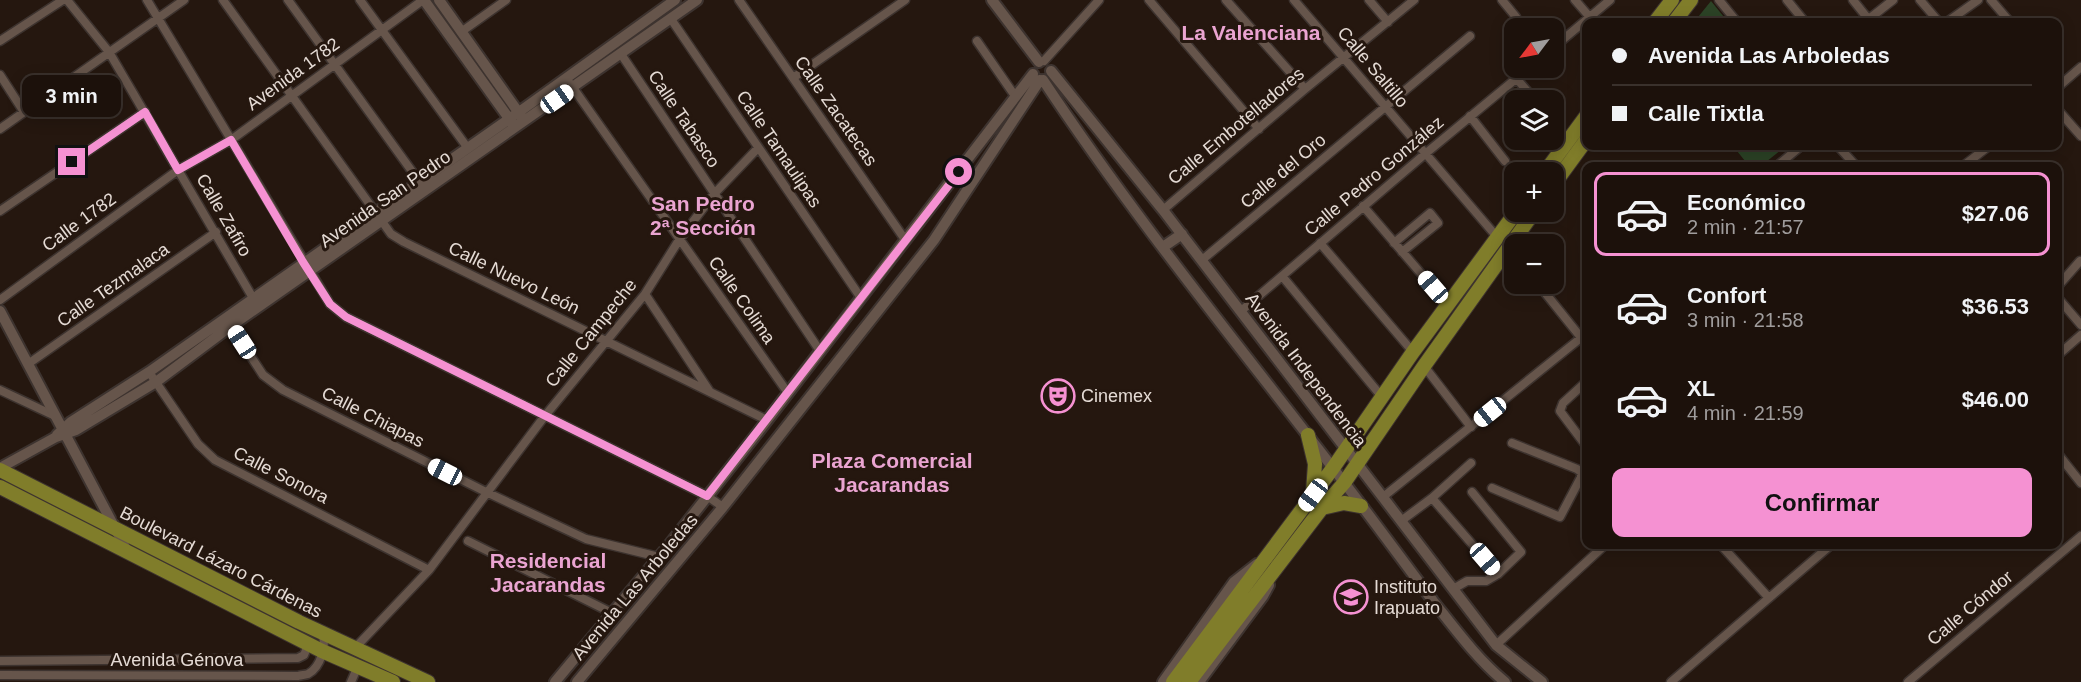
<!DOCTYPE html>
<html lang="es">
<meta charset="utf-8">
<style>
body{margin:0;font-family:Arial,sans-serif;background:#251a14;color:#f1f3f6;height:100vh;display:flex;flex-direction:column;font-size:22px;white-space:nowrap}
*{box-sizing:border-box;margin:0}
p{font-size:20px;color:#a09d9d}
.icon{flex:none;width:33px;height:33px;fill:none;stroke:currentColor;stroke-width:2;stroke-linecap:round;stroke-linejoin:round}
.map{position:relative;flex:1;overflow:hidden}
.drawer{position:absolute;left:1582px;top:162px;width:480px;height:387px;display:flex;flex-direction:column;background:#1c110b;border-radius:12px;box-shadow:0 3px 15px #0003,0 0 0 2px #3a312c}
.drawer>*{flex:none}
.banner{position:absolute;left:1582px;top:18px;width:480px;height:132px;border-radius:12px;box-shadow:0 3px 15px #0003,0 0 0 2px #3a312c;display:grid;align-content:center;height:132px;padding:0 30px;background:#1c110b}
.needle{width:39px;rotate:238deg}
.buttons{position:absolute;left:1504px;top:18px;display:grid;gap:12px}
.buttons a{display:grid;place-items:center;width:60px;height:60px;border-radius:12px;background:#1c110b;box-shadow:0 3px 15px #0003,0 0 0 2px #3a312c;font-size:30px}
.end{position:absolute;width:27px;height:27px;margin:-14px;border:8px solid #f591d2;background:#111;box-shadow:0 0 0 3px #111}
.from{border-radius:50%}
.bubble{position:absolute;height:42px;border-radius:12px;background:#1c110b;box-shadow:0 3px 15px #0003,0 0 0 2px #3a312c;font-size:20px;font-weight:700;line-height:42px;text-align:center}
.car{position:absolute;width:18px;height:36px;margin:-18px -9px;border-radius:8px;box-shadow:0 0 4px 2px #0007;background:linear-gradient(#fff 24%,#345 0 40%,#fff 0 76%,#345 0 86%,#fff 0)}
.banner b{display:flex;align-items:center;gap:21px;height:57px;font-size:22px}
.banner b+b{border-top:2px solid #3a312c}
.banner i{width:15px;height:15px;background:#f1f3f6}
ul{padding:10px 0 0;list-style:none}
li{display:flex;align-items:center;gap:18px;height:84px;margin:0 12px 9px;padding:0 18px;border:3px solid transparent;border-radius:12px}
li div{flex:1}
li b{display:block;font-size:22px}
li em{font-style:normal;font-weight:700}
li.current{border-color:#f591d2}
li>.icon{width:54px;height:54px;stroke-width:1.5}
.primary-button{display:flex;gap:12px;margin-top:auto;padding:12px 30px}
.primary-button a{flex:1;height:69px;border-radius:12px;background:#f591d2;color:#111;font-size:24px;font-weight:700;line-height:69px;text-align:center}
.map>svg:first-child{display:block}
.green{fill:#2c4326}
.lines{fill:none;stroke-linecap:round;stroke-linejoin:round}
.minor-casing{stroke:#3d332f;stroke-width:11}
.tertiary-casing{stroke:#3d332f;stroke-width:14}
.primary-casing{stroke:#3d332f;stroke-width:16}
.minor{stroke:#66554b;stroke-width:8}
.tertiary{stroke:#66554b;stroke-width:10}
.primary{stroke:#807d2a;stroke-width:14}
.route{stroke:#f591d2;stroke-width:8}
.labels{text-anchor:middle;stroke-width:6;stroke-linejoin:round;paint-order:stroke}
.street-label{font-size:18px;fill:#e5dbd5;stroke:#25170f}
.poi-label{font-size:18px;fill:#e5dbd5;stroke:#25170f;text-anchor:start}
.quarter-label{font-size:21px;font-weight:bold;fill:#eaa4d1;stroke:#25170f}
</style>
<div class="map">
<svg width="2081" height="682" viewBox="0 0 2081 682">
<rect width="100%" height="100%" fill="#25170f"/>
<path class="green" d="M1711 1 1728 22H1694Z
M1733 146H1786L1761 166H1749Z"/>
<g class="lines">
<defs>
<path id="minor" d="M67 0 109 52 253 298
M147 0 330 304 346 317 707 496 723 507
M223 0 391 234 404 242 767 420
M288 0 419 181
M360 0 467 147
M739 0 906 241
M1149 0 1259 129
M1226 0 1305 89
M1294 0 1497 237
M1369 0 1388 22
M1502 0 1516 17
M1575 0 1594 22
M1719 0 1737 22
M1787 0 1805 22
M1853 0 1869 20
M1920 0 1939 22
M1991 0 2010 22
M671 19 861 298
M1865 22 1893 0
M1947 22 1978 0
M461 32 506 0
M0 41 63 0
M977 41 1015 96
M1554 47 1610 0
M621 54 820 351
M1044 61 1099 0
M0 75 24 112
M793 78 905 0
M1516 78 1535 100
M569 82 788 393
M2058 87 2081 67
M2058 110 2081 136
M1470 116 1505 161
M1554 124 1568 141
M0 129 184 0
M1838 146 1856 166
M1777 166 1801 146
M1963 166 1989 146
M1363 206 1448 305
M1163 210 1305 89 1414 0
M0 211 145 112
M1320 243 1413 352
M1394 243 1430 213 1438 223 1402 252
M1202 260 1470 36
M1282 276 1382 397
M1538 284 1587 345
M2058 286 2080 261
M645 294 710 392
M2058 298 2081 325
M0 300 178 170 231 140 423 0
M1241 311 1425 154 1529 68
M231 326 263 375 283 390 486 492 586 539 659 557
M2058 355 2081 335
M28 364 216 232
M1424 366 1471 427
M149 372 198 444 215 460 429 570
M1587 381 1563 403 1560 411 1587 447
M0 390 55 416
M2058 454 2081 483
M1492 488 1560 517 1581 477V472L1577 469 1512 443
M1383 497 1587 333
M1432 498 1498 574
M1401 521 1432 498 1471 463
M468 541 612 613
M1720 544 1769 598
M1453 589 1467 581H1486L1498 574 1521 552 1472 492
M1496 645 1606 544
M355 648 429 570 544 417 645 294 679 240 714 194 758 148
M0 661 298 658 304 655 309 643
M0 675 298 676C301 675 305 675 308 674 321 667 327 645 322 633
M351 682 358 666
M1671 682 1832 544
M1908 682 2081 536"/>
<path id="tertiary" d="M424 0 513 124
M439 0 521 116
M992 0 1039 62
M1051 71 1163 210 1496 645 1542 682
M1043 80C1135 219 1241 348 1343 481 1373 520 1403 561 1433 601 1456 630 1477 659 1505 682
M1163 247 1182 234
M0 311 126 549
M57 435 71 422 149 372 519 112 675 0
M0 468 56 437 76 430 156 382 231 326 697 0
M555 682 669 545 755 436 1033 74
M577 682 723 507 934 240 1040 80
M1163 682 1234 582 1257 564
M1199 682 1263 596 1269 585"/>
<path id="primary" d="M1655 22 1672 0
M1674 22 1691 0
M1545 172 1587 115
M1554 184 1587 139
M1308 435 1315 464 1313 492
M0 470 299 622 428 682
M0 487 322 651 393 682
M1322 508 1344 503 1361 506
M1173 682 1333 468 1413 352 1516 212
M1189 682 1322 508 1344 483 1424 366 1534 212"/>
</defs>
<use href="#minor" class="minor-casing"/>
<use href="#tertiary" class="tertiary-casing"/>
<use href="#primary" class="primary-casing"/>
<use href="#minor" class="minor"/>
<use href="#tertiary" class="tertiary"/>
<use href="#primary" class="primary"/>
</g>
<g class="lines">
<path class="route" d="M72 162 145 112 178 170 231 140 303 262 330 304 346 317 707 496 959 172"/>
</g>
<defs>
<symbol id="theatre-ring" viewBox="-11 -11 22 22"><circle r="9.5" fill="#25170f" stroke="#f591d2" stroke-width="1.5"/><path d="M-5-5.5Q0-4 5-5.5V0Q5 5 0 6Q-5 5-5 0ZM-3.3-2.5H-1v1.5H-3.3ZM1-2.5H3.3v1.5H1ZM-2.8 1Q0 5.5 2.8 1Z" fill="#f591d2"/></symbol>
<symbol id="school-ring" viewBox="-11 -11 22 22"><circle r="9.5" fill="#25170f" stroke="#f591d2" stroke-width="1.5"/><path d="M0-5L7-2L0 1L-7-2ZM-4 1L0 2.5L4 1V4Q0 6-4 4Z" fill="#f591d2"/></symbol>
</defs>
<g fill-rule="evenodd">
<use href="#theatre-ring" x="1039" y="377" width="38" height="38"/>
<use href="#school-ring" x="1332" y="578" width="38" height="38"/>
</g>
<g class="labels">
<g class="street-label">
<text transform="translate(1373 67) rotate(50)" y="6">Calle Saltillo</text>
<text transform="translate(293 74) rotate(-36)" y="6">Avenida 1782</text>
<text transform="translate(836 111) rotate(55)" y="6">Calle Zacatecas</text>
<text transform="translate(684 119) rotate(56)" y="6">Calle Tabasco</text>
<text transform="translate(1236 126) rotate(-40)" y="6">Calle Embotelladores</text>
<text transform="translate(779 149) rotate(56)" y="6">Calle Tamaulipas</text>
<text transform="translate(1283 171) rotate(-40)" y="6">Calle del Oro</text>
<text transform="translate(1374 176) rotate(-40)" y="6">Calle Pedro González</text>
<text transform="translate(385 199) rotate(-35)" y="6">Avenida San Pedro</text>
<text transform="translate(224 215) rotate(60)" y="6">Calle Zafiro</text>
<text transform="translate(79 222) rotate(-36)" y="6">Calle 1782</text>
<text transform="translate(514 278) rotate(26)" y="6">Calle Nuevo León</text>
<text transform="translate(113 285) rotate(-35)" y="6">Calle Tezmalaca</text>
<text transform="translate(742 300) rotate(55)" y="6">Calle Colima</text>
<text transform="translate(591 333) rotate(-51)" y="6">Calle Campeche</text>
<text transform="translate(1306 370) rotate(53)" y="6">Avenida Independencia</text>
<text transform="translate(373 417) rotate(27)" y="6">Calle Chiapas</text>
<text transform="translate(281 475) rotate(27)" y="6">Calle Sonora</text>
<text transform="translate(221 562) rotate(27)" y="6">Boulevard Lázaro Cárdenas</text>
<text transform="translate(635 587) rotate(-50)" y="6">Avenida Las Arboledas</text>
<text transform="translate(1970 608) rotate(-40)" y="6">Calle Cóndor</text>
<text x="177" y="666">Avenida Génova</text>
</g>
<g class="poi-label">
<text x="1081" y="402">Cinemex</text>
<text x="1374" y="593">Instituto<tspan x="1374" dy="21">Irapuato</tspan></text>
</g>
<g class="quarter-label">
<text x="1251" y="40">La Valenciana</text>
<text x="703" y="211">San Pedro<tspan x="703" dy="24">2ª Sección</tspan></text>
<text x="892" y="468">Plaza Comercial<tspan x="892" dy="24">Jacarandas</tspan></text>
<text x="548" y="568">Residencial<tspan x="548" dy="24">Jacarandas</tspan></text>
</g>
</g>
</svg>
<div class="buttons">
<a><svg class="needle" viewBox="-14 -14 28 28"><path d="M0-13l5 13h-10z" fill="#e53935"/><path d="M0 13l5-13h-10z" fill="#a09d9d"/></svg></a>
<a><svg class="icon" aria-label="layers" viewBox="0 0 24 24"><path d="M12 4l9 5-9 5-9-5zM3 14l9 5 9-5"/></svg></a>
<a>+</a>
<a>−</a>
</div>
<i class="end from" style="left:959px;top:172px"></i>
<i class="end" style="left:72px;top:162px"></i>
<div class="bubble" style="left:22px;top:75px;width:99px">3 min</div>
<i class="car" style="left:557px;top:99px;rotate:55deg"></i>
<i class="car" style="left:1433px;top:287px;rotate:319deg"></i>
<i class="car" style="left:242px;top:342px;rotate:327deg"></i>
<i class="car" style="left:1490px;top:412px;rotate:231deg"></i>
<i class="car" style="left:445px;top:472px;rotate:297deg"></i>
<i class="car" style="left:1313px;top:495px;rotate:217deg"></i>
<i class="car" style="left:1485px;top:559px;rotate:139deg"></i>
<div class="banner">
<b><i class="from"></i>Avenida Las Arboledas</b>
<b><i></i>Calle Tixtla</b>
</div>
<section class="drawer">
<ul>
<li class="current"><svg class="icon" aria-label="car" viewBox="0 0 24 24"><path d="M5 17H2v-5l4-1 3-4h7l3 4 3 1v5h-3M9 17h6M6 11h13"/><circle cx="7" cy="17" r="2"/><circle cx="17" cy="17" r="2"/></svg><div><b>Económico</b><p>2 min · 21:57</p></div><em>$27.06</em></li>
<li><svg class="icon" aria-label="car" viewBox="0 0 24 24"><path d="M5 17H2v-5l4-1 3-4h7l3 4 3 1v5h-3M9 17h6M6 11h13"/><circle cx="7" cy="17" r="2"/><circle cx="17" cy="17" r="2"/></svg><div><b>Confort</b><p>3 min · 21:58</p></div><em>$36.53</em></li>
<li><svg class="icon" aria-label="car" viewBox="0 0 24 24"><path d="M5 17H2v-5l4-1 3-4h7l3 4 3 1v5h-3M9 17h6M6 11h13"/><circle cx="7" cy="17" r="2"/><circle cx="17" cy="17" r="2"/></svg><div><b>XL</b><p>4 min · 21:59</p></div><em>$46.00</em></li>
</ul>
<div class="primary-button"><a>Confirmar</a></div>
</section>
</div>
